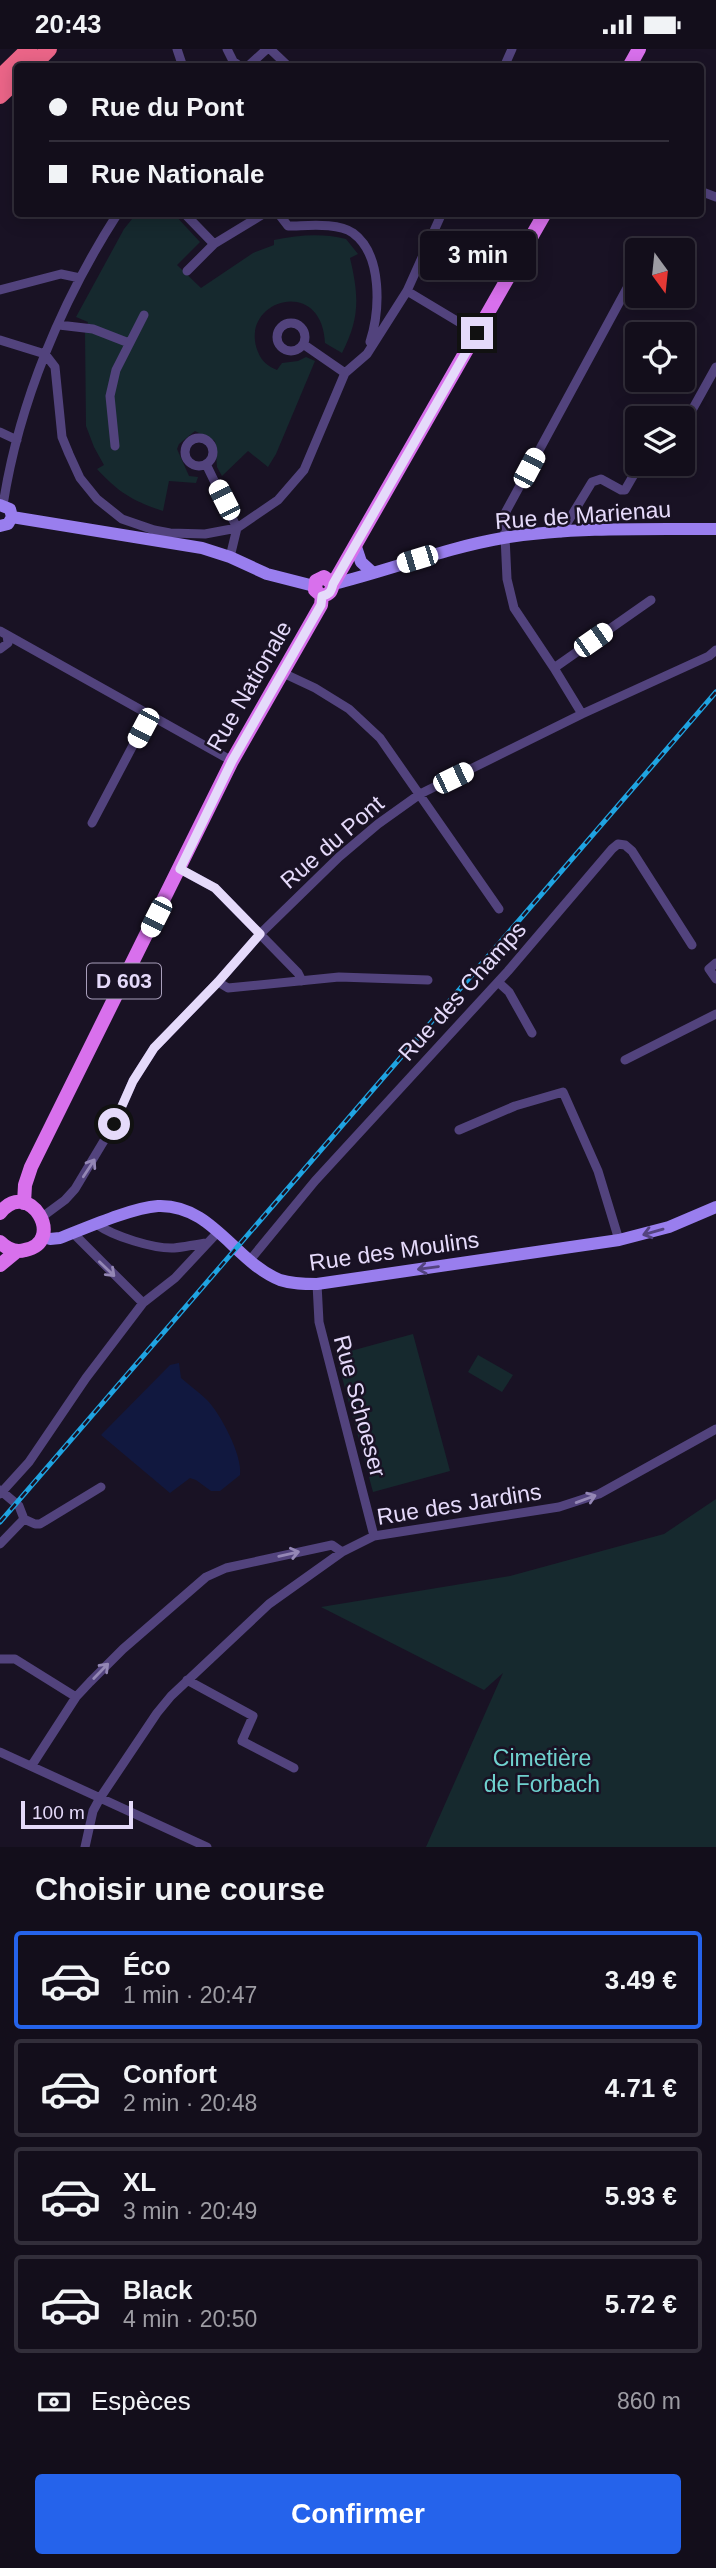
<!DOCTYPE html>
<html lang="fr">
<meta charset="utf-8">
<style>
body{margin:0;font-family:Arial,sans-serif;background:#1c1724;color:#f1f3f6;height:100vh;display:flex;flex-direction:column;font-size:26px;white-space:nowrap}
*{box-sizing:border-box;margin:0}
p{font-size:23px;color:#9d9ca3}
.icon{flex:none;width:38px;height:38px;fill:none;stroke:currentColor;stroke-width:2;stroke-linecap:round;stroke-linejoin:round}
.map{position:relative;height:1798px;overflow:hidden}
.side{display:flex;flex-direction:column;background:#130e1b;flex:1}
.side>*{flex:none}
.top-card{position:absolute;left:14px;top:14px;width:690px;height:154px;border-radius:7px;box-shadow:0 4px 18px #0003,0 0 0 2px #322e3a;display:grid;align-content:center;height:154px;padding:0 35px;background:#130e1b}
.needle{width:46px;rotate:165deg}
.fabs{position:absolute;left:625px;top:189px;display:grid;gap:14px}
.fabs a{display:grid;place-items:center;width:70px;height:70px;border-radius:7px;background:#130e1b;box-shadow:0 4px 18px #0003,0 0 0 2px #322e3a;font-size:35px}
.scale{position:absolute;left:21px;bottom:18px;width:112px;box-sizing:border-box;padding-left:7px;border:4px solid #e5dafa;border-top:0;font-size:19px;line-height:24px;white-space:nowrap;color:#e5dafa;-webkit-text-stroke:5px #191224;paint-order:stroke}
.end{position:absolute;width:32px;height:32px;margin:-16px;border:9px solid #e5dafa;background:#111;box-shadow:0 0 0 4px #111}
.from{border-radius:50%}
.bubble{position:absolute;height:49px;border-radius:7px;background:#130e1b;box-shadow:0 4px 18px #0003,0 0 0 2px #322e3a;font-size:23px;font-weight:700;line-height:49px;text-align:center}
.car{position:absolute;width:21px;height:42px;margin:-21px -10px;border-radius:9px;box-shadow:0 0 5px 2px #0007;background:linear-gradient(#fff 24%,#345 0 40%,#fff 0 76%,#345 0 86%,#fff 0)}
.top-card b{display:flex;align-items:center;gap:24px;height:66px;font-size:26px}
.top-card b+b{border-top:2px solid #322e3a}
.top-card i{width:18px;height:18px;background:#f1f3f6}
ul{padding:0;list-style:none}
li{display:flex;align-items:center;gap:21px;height:98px;margin:0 14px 10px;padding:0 21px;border:4px solid #322e3a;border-radius:7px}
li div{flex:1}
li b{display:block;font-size:26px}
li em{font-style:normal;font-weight:700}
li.active{border-color:#2563eb}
li>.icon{width:63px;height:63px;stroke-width:1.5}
h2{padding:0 35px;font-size:32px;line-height:84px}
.pay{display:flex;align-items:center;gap:18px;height:77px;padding:0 35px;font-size:26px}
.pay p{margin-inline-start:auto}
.action{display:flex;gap:14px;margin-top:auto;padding:14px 35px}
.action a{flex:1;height:80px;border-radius:7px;background:#2563eb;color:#fff;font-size:28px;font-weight:700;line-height:80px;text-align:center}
.status{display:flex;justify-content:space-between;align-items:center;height:49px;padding:0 35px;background:#130e1b;direction:ltr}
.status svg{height:19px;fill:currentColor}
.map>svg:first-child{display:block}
.green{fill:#16292e}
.water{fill:#11183f}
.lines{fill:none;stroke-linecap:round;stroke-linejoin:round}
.street{stroke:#52437d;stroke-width:9}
.secondary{stroke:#997eee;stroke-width:12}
.primary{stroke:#d870ec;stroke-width:14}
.highway{stroke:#eb6588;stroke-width:16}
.rail-casing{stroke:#1fa4e2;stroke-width:5}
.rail{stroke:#191224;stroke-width:2.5;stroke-dasharray:8;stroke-linecap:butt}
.oneway{stroke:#9487b5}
.oneway2{stroke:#53437f}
.route{stroke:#e5dafa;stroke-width:9}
.labels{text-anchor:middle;stroke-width:5;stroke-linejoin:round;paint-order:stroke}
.shield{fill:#191224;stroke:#a89eba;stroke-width:2}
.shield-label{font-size:21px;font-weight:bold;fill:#e5dafa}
.street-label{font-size:23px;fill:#e5dafa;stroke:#191224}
.park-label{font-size:23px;fill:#6fd1ce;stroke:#191224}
</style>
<div class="status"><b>20:43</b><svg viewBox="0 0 49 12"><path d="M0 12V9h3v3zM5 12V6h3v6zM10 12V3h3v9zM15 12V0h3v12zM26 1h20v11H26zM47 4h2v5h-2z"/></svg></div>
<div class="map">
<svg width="716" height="1798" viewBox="0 0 716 1798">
<rect width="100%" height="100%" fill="#191224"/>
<path class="green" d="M136 165H174L200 193 177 216 201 239 253 204 274 196V191C300 186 321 184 346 190L358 205 350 209C359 247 360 269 342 304L325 294C322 225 237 252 258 303 262 313 268 317 277 321L282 314 298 312 306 308 315 312 276 405 268 418 248 402 222 427 217 418 215 392 195 382 179 395 177 400 189 427 198 428 196 434 169 432 163 462C133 452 119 444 97 420L104 416 94 398 86 377 85 283 88 273 76 268 124 180Z
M413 1285 450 1422 373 1443 336 1306Z
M478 1306 513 1326 502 1343 468 1323Z
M716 1450V1798H426L503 1624 484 1641 321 1558 510 1527 664 1485Z"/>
<path class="water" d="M179 1314 181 1329C189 1336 199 1343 207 1351 220 1364 243 1407 240 1426L220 1442H211L196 1431 190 1429 170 1444 101 1386 170 1316Z"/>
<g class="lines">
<path class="street" d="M177 0 183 18
M227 0 233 12 241 18
M270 0 289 18
M247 18 267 0
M504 18 512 0
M700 142 716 148
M184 164 214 195
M278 164 288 177C307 177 337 173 353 184 383 206 380 262 370 293
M187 222 214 195 265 164
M0 241 61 225 80 229
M407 242 477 284
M277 288a14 14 0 1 1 28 0a14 14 0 1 1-28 0Z
M59 276 93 280 129 294
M0 291 45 305 55 318 62 388 69 405 80 429 97 450 122 470 154 481 170 484 205 485 237 479 278 451 304 421 345 324 367 305 407 242 442 164
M303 295 345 324
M667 369H674
M682 373 686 372 716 318
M0 383 17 391
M185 403a14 14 0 1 1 28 0a14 14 0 1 1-28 0Z
M115 397 110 347 116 321 144 266
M206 415 237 479 230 508
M3 456C19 353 62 251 118 164
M561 484 592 433 601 430 621 441H625L640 415
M0 582 232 712
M0 600 8 594 7 586
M554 619 651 551
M283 624 315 639 349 660 380 689 499 860
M582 665 554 619 514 559 507 530 504 466 632 230
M92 774 149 666
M180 820 215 839 298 924 302 932
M716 914 709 920 716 930
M218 933 228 939 339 928 428 931
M498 933 509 943 532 984
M625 1011 716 965
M459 1081 515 1057 563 1043 598 1122 619 1191
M42 1168 65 1151 75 1140 114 1075 133 1032 154 999 218 933 260 885 339 808 378 775 420 745 582 665 709 607 716 601
M98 1176C113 1187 154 1200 174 1199 185 1198 196 1195 207 1194
M73 1184 143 1254
M250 1211 315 1132 508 922 612 800 618 795 625 796 632 802 692 896
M317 1235 319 1273 374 1487
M0 1441 19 1457 24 1470 0 1495
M0 1445 29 1413 86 1329 143 1254 175 1229 218 1183
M24 1470 35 1475H40L101 1438
M0 1610H15L76 1648
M187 1631 253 1667 242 1692 294 1719
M0 1703 207 1798
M32 1716 76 1648 90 1633 123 1600 206 1528 226 1519 332 1496 342 1503
M85 1798 93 1762 100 1749 157 1664 171 1647 269 1555 342 1503 374 1487 559 1458 599 1445 716 1380"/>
<path class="secondary" d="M0 456 10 460 12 468
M12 468 202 499 230 508 267 525 314 537
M0 477 8 475 12 468
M356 498 361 513 373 524
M333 535C390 521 445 499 503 489 570 478 648 480 716 480
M42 1187 50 1190 60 1189C86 1179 131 1159 158 1157 212 1155 235 1213 280 1231 292 1235 304 1235 317 1235L619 1191 669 1178 716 1158"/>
<path class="primary" d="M629 18 639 0
M322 547C330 545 331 543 333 535L545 164
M322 547 315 541 316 532 324 528 333 535
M24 1154 25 1136 31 1118 232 712 321 556 322 547
M0 1164C29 1127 67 1193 25 1201 15 1204 7 1200 0 1193
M0 1216 17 1202"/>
<path class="highway" d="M31 18 49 0
M0 28 29 0
M0 47 18 30"/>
<defs>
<path id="rail" d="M0 1473 716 643"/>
</defs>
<use href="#rail" class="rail-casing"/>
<use href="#rail" class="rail"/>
</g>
<defs><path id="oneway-shaft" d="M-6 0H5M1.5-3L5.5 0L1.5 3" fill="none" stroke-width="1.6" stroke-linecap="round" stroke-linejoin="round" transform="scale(1.75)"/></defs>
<g class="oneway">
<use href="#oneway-shaft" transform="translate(89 1119) rotate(-57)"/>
<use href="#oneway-shaft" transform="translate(107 1220) rotate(44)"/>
<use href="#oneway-shaft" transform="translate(586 1450) rotate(-20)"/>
<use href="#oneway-shaft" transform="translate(289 1505) rotate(-13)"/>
<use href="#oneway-shaft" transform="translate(101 1622) rotate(-46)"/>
</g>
<g class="oneway2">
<use href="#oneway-shaft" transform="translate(653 1183) rotate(164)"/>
<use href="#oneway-shaft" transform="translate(428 1219) rotate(172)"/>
</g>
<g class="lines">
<path class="route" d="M114 1075 133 1032 154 999 218 933 260 885 215 839 180 820 232 712 321 556 322 547C330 545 331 543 333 535L477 284"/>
</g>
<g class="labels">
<rect class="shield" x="87" y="914.5" width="74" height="35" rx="5"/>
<g class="shield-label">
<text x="124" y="939">D 603</text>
</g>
<g class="street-label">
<text transform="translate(583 466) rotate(-4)" y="8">Rue de Marienau</text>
<text transform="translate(249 637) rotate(-60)" y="8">Rue Nationale</text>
<text transform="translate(332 793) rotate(-41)" y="8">Rue du Pont</text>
<text transform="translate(462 942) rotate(-48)" y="8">Rue des Champs</text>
<text transform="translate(394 1202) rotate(-8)" y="8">Rue des Moulins</text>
<text transform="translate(360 1357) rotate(75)" y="8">Rue Schoeser</text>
<text transform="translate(459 1455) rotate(-9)" y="8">Rue des Jardins</text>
</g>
<g class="park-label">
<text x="542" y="1717">Cimetière<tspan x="542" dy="26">de Forbach</tspan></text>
</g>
</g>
</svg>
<div class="fabs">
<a><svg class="needle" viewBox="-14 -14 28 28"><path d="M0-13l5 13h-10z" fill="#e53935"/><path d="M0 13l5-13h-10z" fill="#9d9ca3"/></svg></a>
<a><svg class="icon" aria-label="locate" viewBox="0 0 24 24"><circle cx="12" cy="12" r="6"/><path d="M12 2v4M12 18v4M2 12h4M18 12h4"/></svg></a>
<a><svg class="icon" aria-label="layers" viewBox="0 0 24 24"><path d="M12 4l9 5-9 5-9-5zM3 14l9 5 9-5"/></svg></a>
</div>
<div class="scale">100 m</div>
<i class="end from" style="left:114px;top:1075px"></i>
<i class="end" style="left:477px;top:284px"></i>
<div class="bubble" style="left:420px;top:182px;width:116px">3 min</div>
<i class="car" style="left:529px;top:419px;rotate:28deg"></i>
<i class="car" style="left:224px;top:451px;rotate:333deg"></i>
<i class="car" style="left:417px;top:510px;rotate:253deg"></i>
<i class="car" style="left:593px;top:591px;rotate:55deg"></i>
<i class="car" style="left:143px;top:679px;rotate:208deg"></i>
<i class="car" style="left:453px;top:729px;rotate:64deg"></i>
<i class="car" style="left:156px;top:868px;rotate:207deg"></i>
<div class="top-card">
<b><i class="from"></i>Rue du Pont</b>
<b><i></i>Rue Nationale</b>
</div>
</div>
<section class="side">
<h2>Choisir une course</h2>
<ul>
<li class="active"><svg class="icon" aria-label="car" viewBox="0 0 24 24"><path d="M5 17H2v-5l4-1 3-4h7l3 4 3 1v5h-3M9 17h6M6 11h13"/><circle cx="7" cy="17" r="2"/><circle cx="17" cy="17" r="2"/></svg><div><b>Éco</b><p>1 min · 20:47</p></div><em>3.49 €</em></li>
<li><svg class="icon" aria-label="car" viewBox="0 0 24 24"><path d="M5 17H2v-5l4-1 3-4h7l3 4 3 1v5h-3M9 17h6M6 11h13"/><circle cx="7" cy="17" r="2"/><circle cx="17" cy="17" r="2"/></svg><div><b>Confort</b><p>2 min · 20:48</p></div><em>4.71 €</em></li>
<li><svg class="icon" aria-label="car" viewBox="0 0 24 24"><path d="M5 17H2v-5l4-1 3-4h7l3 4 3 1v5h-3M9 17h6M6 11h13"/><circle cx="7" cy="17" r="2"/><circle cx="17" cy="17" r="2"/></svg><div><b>XL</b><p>3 min · 20:49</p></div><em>5.93 €</em></li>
<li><svg class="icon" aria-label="car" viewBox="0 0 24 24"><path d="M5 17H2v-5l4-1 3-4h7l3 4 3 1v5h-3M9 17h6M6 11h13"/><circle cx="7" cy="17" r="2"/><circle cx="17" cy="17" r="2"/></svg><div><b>Black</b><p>4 min · 20:50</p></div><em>5.72 €</em></li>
</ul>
<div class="pay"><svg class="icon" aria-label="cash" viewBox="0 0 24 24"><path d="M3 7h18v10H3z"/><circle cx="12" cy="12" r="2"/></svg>Espèces<p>860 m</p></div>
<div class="action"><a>Confirmer</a></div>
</section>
